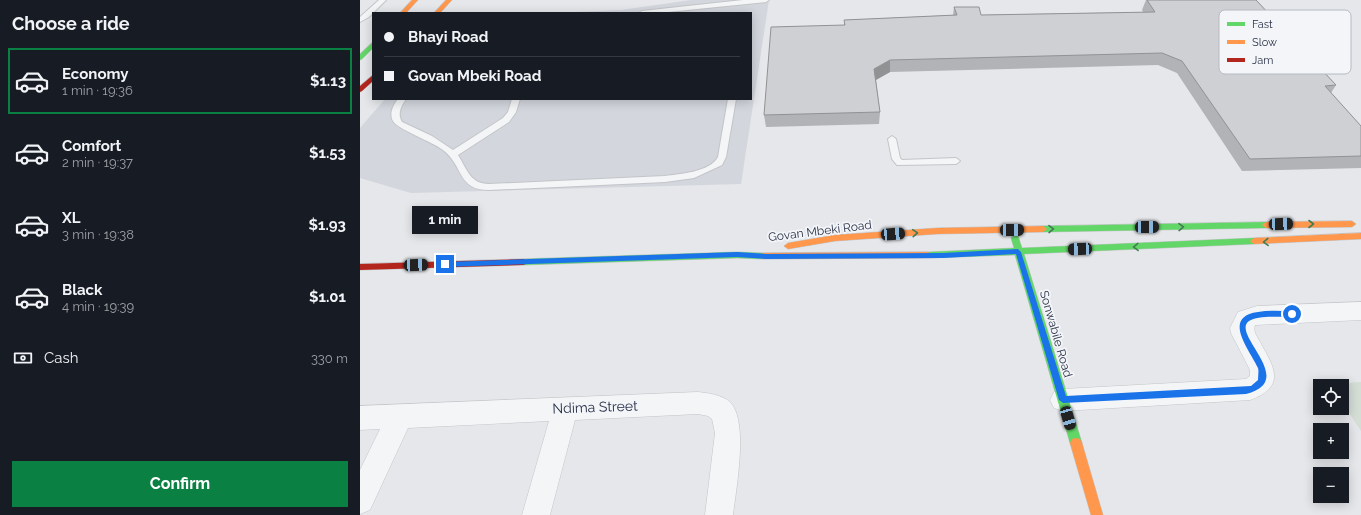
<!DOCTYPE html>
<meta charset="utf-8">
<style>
body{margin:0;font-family:Raleway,sans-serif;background:#20242c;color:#f1f3f6;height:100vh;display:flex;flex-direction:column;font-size:15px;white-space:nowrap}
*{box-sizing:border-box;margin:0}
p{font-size:13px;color:#9ea1a6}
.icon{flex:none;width:22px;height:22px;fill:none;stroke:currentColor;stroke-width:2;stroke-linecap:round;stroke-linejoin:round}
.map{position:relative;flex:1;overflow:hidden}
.sheet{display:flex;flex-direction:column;background:#171b24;width:360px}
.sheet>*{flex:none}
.hud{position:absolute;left:12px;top:12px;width:380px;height:88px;border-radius:0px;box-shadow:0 2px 10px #0003;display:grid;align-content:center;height:88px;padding:0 12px;background:#171b24}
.controls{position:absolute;left:953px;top:379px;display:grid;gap:8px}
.controls a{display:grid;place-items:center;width:36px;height:36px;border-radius:0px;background:#171b24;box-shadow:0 2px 10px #0003;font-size:20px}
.end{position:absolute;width:18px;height:18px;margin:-9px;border:5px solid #1a73e8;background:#fff;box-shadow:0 0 0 2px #fff}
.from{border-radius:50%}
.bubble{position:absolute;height:28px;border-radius:0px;background:#171b24;box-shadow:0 2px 10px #0003;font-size:13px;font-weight:700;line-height:28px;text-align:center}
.car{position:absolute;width:12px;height:24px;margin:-12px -6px;border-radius:5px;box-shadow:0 0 3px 1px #0007;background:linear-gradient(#222 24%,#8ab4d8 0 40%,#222 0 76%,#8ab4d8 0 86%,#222 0)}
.hud b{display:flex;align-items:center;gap:14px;height:38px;font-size:15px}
.hud b+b{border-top:1px solid #363941}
.hud i{width:10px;height:10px;background:#f1f3f6}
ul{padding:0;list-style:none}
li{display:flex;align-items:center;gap:12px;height:66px;margin:0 8px 6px;padding:0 4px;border:2px solid transparent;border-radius:0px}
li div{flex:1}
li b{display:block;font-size:15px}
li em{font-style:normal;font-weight:700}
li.selected{border-color:#0b8043}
li>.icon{width:36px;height:36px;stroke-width:1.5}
h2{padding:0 12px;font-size:18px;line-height:48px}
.pay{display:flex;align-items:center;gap:10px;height:44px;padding:0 12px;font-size:15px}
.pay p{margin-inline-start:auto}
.cta{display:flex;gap:8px;margin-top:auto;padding:8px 12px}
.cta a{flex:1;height:46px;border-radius:0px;background:#0b8043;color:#fff;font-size:16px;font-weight:700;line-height:46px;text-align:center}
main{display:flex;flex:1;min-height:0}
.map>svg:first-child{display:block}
.built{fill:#d3d6dd}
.green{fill:#d4ded5}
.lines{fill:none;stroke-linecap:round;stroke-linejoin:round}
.lane-casing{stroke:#c3c5c8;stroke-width:2}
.street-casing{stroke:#c3c5c8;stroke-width:1}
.fast-casing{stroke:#c3c5c8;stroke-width:1}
.slow-casing{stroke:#c3c5c8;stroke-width:1}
.jam-casing{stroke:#c3c5c8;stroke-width:1}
.lane{fill:#f4f5f7;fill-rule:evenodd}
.street{fill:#f4f5f7;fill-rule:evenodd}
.fast{fill:#63d668;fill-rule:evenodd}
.slow{fill:#ff974d;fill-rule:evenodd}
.jam{fill:#b3261e;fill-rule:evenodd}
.wall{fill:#b2b3b6}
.shaded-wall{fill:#919294}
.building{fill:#cfd0d4;stroke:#919294}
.oneway{stroke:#437b55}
.route{fill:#1a73e8}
.labels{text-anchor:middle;stroke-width:3.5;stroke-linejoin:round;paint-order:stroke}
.street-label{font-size:12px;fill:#293146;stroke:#f3f5f9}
.near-street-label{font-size:14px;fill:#293146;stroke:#f3f5f9}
.key{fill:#f3f5f9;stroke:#b6bac3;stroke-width:1}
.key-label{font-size:11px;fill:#293146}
</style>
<main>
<section class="sheet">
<h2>Choose a ride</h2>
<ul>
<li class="selected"><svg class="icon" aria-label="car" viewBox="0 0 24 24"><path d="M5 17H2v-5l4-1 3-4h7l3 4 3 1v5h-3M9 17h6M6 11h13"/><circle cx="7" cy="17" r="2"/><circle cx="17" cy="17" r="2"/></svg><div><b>Economy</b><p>1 min · 19:36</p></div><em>$1.13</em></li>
<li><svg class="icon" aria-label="car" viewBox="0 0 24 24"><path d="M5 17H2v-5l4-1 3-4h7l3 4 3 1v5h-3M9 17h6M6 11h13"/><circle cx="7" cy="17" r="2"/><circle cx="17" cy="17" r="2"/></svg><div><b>Comfort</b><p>2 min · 19:37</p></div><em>$1.53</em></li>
<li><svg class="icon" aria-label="car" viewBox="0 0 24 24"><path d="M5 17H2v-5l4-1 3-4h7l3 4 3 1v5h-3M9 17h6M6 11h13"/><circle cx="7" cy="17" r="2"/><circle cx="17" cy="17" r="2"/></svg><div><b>XL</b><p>3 min · 19:38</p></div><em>$1.93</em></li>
<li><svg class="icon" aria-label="car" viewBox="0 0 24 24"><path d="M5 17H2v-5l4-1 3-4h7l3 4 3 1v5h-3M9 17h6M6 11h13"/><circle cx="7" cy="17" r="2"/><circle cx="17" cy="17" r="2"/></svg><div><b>Black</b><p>4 min · 19:39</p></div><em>$1.01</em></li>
</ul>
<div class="pay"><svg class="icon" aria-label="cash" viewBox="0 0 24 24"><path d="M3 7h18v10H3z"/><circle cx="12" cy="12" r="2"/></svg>Cash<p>330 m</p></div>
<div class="cta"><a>Confirm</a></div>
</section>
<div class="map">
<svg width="1001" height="515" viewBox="0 0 1001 515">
<rect width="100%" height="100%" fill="#e5e7ea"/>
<path class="built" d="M331 0H409L381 184 51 193 0 178V128L25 99H391V13H190L261 10Z"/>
<path class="green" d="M1001 382V431L982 402V386H972L971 384Z"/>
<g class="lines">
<defs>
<path id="lane" d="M19 0H26L9 17 0 22V17Z
M383 0H409L406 2 298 13H279L282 11Z
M38 99H46C41 106 37 114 42 122L72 136 93 150 143 118 148 112 152 99H160L156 112 149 122 98 155C107 169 110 184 129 184L305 176C320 174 350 172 358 157L368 99H376L366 157 362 165 334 178 305 182 129 190C97 190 104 166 83 150 73 142 37 129 33 121 29 114 33 105 38 99Z
M532 136 536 139 540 158 542 160 596 158 600 161 596 164 537 165 532 159 528 139Z"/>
<path id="street" d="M1001 302V320L895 325C893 331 896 335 899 340 913 366 928 386 890 400L703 411 694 408 690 400 694 392 703 389 886 379 890 376V370L871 333 870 328 878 312 897 306Z
M338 392C348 393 362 395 370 402 389 421 376 489 373 515H345L355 433 352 419 348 416 338 414 215 420 190 515H162L189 421 48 428 10 510 0 514V470L20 429 0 430V406Z"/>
<path id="fast" d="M13 42V48L2 59 0 60V54Z
M906 222 910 225 906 228 683 232 679 229 683 226Z
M655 235 658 236 662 248 894 238 898 241 894 244 664 254 722 443 720 447 716 448 712 447 710 443 655 255 568 258 564 255 568 252 654 248 651 238Z
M377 252 403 253 407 256 403 259 377 258 163 265 160 264 158 262 160 260 163 259Z"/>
<path id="slow" d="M52 0H58L46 13H40Z
M86 0H92L80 13H74Z
M992 221 996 224 992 227 906 228 902 225 906 222Z
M683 226 687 229 683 232 577 234 475 241 428 249 424 246 428 243 475 235 577 228Z
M1001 233V239L894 244 890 241 894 238Z
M568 252 572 255 568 258 403 259 399 256 403 253Z
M716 438 720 439 722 443 743 515H731L710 443 712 439Z"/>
<path id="jam" d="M13 75V81L2 91 0 92V86Z
M163 259 166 260 168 262 166 264 163 265 0 270V264Z"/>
</defs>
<use href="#lane" class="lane-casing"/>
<use href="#street" class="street-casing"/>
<use href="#fast" class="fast-casing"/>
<use href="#slow" class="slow-casing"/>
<use href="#jam" class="jam-casing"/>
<use href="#lane" class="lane"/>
<use href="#street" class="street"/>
<use href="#fast" class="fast"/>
<use href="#slow" class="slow"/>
<use href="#jam" class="jam"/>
</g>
<path class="wall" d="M786 0H896L976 85 971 93 1001 126V168L882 171 817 73 798 65 530 72 516 80 520 112 519 124 406 127 404 115 484 25V20L593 15 594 7 621 15 783 12 782 10Z"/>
<path class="shaded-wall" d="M530 60V72L514 81V69Z"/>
<path class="building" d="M787 0H896L976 85 965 86 1001 126V156L890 159 822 61 802 53 530 60 514 69 520 112 404 115 411 27 485 25 484 20 597 15 594 7H619L621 15 795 12Z"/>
<defs><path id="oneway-chevron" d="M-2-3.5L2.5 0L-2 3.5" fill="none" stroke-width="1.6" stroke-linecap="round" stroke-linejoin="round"/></defs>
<g class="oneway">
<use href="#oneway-chevron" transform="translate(951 224)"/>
<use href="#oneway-chevron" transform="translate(821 227) rotate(-1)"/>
<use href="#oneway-chevron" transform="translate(691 229) rotate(-1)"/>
<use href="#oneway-chevron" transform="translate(555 233) rotate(-4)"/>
<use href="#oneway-chevron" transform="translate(906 242) rotate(178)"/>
<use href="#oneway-chevron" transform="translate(776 247) rotate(178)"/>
</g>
<path class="route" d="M658 249 661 252 706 396 891 386 898 380C898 376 899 371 898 368 890 350 861 317 898 312 909 310 921 311 932 311L935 314 932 317C921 317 898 315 889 321 870 334 939 381 886 394L703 403 699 400 656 254 583 258 406 259 377 257 85 267 82 264 85 262 377 252 406 254 583 253Z"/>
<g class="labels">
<g class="street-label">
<text transform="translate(460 231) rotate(-7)" y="4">Govan Mbeki Road</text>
<text transform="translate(696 334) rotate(74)" y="4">Sonwabile Road</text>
</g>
<g class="near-street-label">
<text transform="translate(235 407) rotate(-2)" y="5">Ndima Street</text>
</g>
</g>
<rect x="859" y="10" width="132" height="64" rx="6" class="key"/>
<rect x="867" y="22" width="18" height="4" fill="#63d668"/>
<rect x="867" y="40" width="18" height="4" fill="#ff974d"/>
<rect x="867" y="58" width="18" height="4" fill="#b3261e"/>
<g class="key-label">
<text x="892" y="28">Fast</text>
<text x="892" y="46">Slow</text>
<text x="892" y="64">Jam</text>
</g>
</svg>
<div class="controls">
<a><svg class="icon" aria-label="locate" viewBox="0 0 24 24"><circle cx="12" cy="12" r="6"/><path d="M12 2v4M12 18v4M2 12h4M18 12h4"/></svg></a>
<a>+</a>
<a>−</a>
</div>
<i class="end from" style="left:932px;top:314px"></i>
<i class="end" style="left:85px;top:264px"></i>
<div class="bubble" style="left:52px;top:206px;width:66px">1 min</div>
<i class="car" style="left:921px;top:224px;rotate:88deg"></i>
<i class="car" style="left:787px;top:227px;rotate:89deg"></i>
<i class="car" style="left:652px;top:230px;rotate:89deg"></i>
<i class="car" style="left:533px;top:234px;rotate:86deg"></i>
<i class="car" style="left:720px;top:249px;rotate:268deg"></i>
<i class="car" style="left:56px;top:265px;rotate:88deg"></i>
<i class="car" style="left:708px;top:418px;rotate:164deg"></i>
<div class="hud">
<b><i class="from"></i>Bhayi Road</b>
<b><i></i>Govan Mbeki Road</b>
</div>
</div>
</main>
